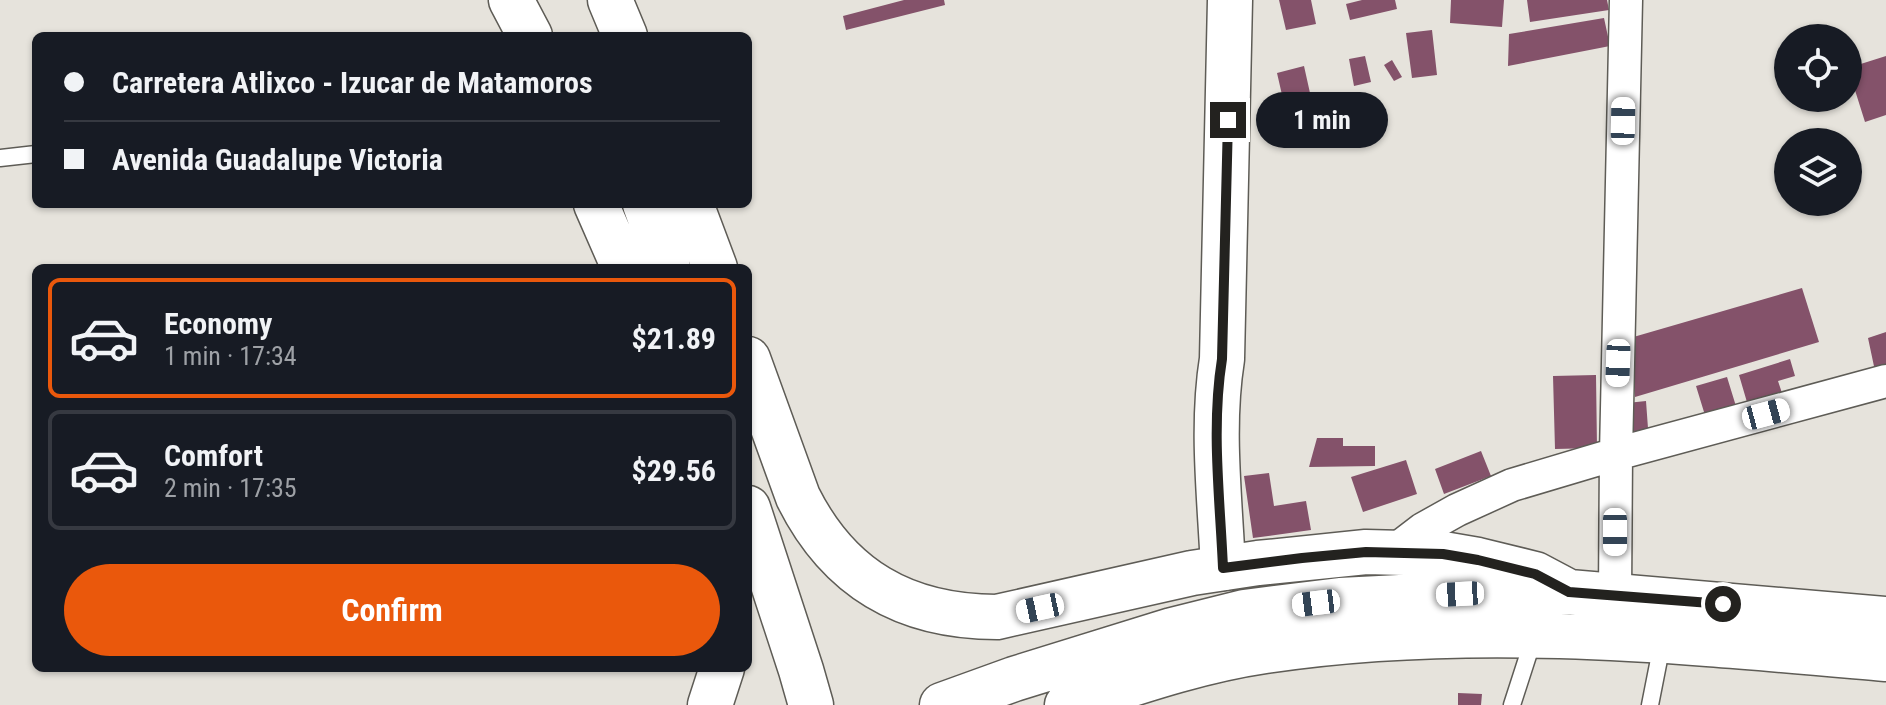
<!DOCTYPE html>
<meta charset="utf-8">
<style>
body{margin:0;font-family:"Roboto Condensed",sans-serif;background:#20242c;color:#f1f3f6;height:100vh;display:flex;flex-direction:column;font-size:30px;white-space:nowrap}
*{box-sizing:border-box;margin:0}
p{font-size:26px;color:#9ea1a6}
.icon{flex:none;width:44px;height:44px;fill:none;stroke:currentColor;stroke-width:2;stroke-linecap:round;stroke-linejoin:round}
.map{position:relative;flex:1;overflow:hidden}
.panel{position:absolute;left:32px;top:264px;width:720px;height:408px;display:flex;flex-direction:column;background:#171b24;border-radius:12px;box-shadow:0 2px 6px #0004}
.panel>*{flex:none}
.banner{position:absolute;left:32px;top:32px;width:720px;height:176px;border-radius:12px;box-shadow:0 2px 6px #0004;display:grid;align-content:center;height:176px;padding:0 32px;background:#171b24}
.fabs{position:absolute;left:1774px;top:24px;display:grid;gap:16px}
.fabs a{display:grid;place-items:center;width:88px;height:88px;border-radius:50%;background:#171b24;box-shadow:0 2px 6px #0004;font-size:40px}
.end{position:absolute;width:36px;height:36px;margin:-18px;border:10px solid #23221f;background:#fff;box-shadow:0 0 0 4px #fff}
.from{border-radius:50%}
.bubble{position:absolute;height:56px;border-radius:28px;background:#171b24;box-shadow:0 2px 6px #0004;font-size:26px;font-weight:700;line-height:56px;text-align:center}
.car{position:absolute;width:24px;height:48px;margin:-24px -12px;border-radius:10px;box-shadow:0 0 6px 2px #0007;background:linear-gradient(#fff 24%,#345 0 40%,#fff 0 76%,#345 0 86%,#fff 0)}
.banner b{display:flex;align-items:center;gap:28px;height:76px;font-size:30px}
.banner b+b{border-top:2px solid #363941}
.banner i{width:20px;height:20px;background:#f1f3f6}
ul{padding:14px 0 0;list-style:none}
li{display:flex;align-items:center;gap:24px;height:120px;margin:0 16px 12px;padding:0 16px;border:4px solid #363941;border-radius:12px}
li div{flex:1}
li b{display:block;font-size:30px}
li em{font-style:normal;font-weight:700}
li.current{border-color:#ea580c}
li>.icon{width:72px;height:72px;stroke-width:1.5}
.cta{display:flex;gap:16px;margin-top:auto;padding:16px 32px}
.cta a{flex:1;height:92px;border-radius:48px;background:#ea580c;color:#fff;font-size:32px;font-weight:700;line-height:92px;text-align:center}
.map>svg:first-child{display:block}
.building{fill:#84526a}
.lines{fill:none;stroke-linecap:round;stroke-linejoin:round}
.lane-casing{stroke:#5e5c56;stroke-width:19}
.street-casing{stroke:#5e5c56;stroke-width:35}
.secondary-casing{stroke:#5e5c56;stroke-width:47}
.highway-casing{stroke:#5e5c56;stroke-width:47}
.lane{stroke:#fff;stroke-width:16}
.street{stroke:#fff;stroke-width:32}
.secondary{stroke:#fff;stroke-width:44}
.highway{stroke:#fff;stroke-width:44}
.route{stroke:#23221f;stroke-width:10}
</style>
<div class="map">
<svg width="1886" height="705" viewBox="0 0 1886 705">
<rect width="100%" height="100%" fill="#e6e3dc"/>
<path class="building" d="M904 0H944L945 5 846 30 843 16Z
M1279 0H1311L1316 24 1286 30Z
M1362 0H1395L1397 9 1350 20 1346 4Z
M1451 0H1504L1502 27 1450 23Z
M1527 0H1607L1609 10 1530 22Z
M1604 18 1610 46 1508 66 1509 34Z
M1432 30 1437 75 1412 78 1406 33Z
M1365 56 1371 82 1354 86 1349 59Z
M1886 56V115L1865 122 1848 68Z
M1392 60 1402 77 1394 81 1384 65Z
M1304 66 1312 102 1285 108 1277 73Z
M1802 288 1819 342 1635 397 1630 338Z
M1886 332V375L1875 371 1868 338Z
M1790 359 1795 376 1778 381 1784 399 1749 409 1739 375Z
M1596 375 1597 448 1555 449 1553 376Z
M1727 377 1739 416 1708 425 1696 386Z
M1646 401 1649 442 1630 444 1627 403Z
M1317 438H1343V446H1375V466L1309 467Z
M1481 451 1491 476 1444 494 1435 469Z
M1406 460 1417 494 1363 512 1351 477Z
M1269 473 1274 506 1306 501 1311 530 1253 538 1244 476Z
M1458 693 1482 694 1481 705H1458Z"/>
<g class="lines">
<defs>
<path id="lane" d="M0 158 36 154
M1512 705 1533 640
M1650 705 1662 644"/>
<path id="street" d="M1393 552 1423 529 1457 510 1512 485 1616 454 1886 381
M1615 595 1616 454 1626 0"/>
<path id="secondary" d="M1223 568C1220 499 1211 428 1222 359L1230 0"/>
<path id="highway" d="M511 0 530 36
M610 0 625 36
M596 204 624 268
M645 204 668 268
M691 204 715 268
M748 359 798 497C839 579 905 617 997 617L1192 573 1258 563 1366 552 1443 554 1478 560 1535 574 1569 592
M748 508 801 670 811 705
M710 705 722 668
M942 705 1014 679 1172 630 1244 612 1340 600 1460 594 1569 592 1886 619
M1067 705C1132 684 1197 661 1265 651 1471 620 1680 641 1886 659"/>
</defs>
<use href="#lane" class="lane-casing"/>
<use href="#street" class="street-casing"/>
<use href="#secondary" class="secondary-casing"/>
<use href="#highway" class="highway-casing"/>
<use href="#lane" class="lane"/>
<use href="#street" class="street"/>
<use href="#secondary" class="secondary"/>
<use href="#highway" class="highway"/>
</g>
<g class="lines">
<path class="route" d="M1228 120 1222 359C1211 428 1220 499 1223 568L1302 558 1366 552 1443 554 1478 560 1535 574 1569 592 1723 604"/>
</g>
</svg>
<div class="fabs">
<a><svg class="icon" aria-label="locate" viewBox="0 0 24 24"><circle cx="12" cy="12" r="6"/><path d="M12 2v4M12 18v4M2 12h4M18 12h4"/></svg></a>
<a><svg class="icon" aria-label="layers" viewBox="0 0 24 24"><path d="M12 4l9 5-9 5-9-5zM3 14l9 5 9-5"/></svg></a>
</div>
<i class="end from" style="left:1723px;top:604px"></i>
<i class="end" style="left:1228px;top:120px"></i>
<div class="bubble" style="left:1256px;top:92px;width:132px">1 min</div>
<i class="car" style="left:1623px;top:121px;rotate:1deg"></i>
<i class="car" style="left:1618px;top:363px;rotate:182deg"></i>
<i class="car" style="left:1766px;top:414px;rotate:75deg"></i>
<i class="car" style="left:1615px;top:532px;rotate:180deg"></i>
<i class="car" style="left:1460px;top:594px;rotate:267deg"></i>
<i class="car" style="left:1316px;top:603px;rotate:263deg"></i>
<i class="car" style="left:1040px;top:608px;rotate:258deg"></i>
<div class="banner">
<b><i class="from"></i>Carretera Atlixco - Izucar de Matamoros</b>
<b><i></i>Avenida Guadalupe Victoria</b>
</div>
<section class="panel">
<ul>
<li class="current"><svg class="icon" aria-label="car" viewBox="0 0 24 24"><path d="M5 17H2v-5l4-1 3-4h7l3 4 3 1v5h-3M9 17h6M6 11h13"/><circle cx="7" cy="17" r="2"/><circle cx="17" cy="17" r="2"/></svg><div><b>Economy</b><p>1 min · 17:34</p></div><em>$21.89</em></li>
<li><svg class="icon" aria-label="car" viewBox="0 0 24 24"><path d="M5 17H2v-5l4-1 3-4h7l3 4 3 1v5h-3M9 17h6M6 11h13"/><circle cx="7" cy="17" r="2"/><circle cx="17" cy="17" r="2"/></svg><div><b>Comfort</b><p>2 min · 17:35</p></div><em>$29.56</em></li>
</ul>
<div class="cta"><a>Confirm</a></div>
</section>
</div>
